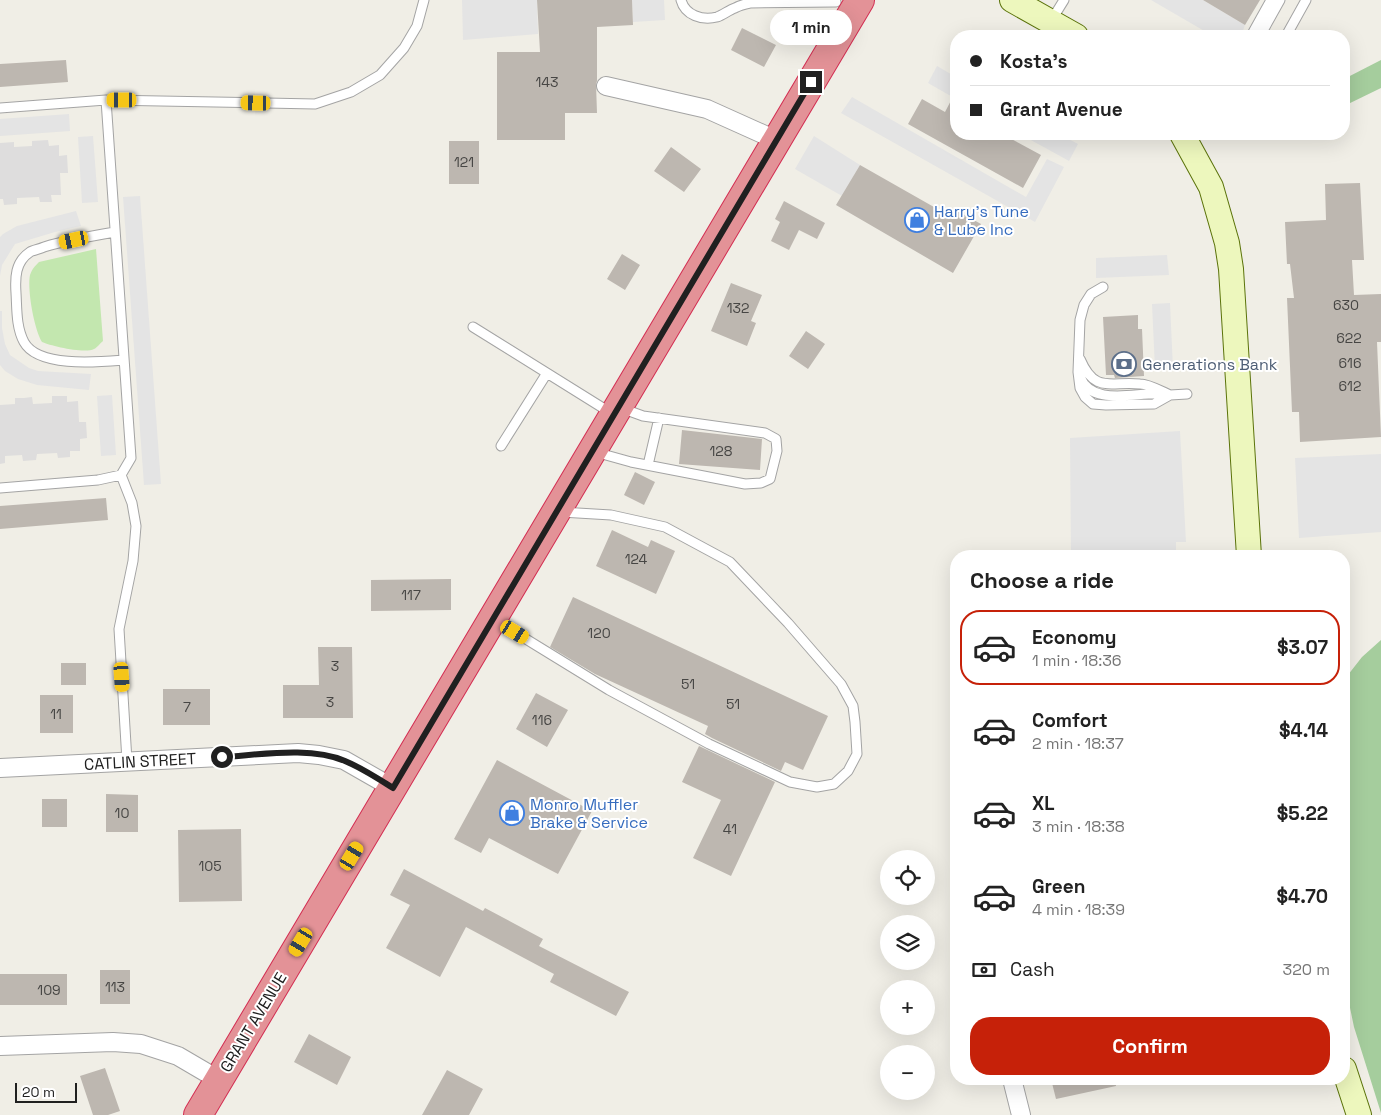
<!DOCTYPE html>
<meta charset="utf-8">
<style>
body{margin:0;font-family:"Space Grotesk",sans-serif;background:#f6f6f6;color:#222;height:100vh;display:flex;flex-direction:column;font-size:19px;white-space:nowrap}
*{box-sizing:border-box;margin:0}
p{font-size:16px;color:#767676}
.icon{flex:none;width:28px;height:28px;fill:none;stroke:currentColor;stroke-width:2;stroke-linecap:round;stroke-linejoin:round}
.map{position:relative;flex:1;overflow:hidden}
.details{position:absolute;left:950px;top:550px;width:400px;height:535px;display:flex;flex-direction:column;background:#fff;border-radius:20px;box-shadow:0 5px 20px #0002}
.details>*{flex:none}
.hud{position:absolute;left:950px;top:30px;width:400px;height:110px;border-radius:20px;box-shadow:0 5px 20px #0002;display:grid;align-content:center;height:110px;padding:0 20px;background:#fff}
.fabs{position:absolute;left:880px;top:850px;display:grid;gap:10px}
.fabs a{display:grid;place-items:center;width:55px;height:55px;border-radius:50%;background:#fff;box-shadow:0 5px 20px #0002;font-size:25px}
.scale{position:absolute;left:15px;bottom:12px;width:62px;box-sizing:border-box;padding-left:5px;border:2px solid #202020;border-top:0;font-size:14px;line-height:18px;white-space:nowrap;color:#202020;-webkit-text-stroke:4px #fff;paint-order:stroke}
.end{position:absolute;width:22px;height:22px;margin:-11px;border:6px solid #202020;background:#fff;box-shadow:0 0 0 2px #fff}
.from{border-radius:50%}
.bubble{position:absolute;height:35px;border-radius:18px;background:#fff;box-shadow:0 5px 20px #0002;font-size:16px;font-weight:700;line-height:35px;text-align:center}
.car{position:absolute;width:15px;height:30px;margin:-15px -8px;border-radius:6px;box-shadow:0 0 4px 1px #0007;background:linear-gradient(#f5c518 24%,#345 0 40%,#f5c518 0 76%,#345 0 86%,#f5c518 0)}
.hud b{display:flex;align-items:center;gap:18px;height:48px;font-size:19px}
.hud b+b{border-top:1px solid #e0e0e0}
.hud i{width:12px;height:12px;background:#222}
ul{padding:0;list-style:none}
li{display:flex;align-items:center;gap:15px;height:75px;margin:0 10px 8px;padding:0 10px;border:2px solid transparent;border-radius:20px}
li div{flex:1}
li b{display:block;font-size:19px}
li em{font-style:normal;font-weight:700}
li.selected{border-color:#c62109}
li>.icon{width:45px;height:45px;stroke-width:1.5}
h2{padding:0 20px;font-size:22px;line-height:60px}
.pay{display:flex;align-items:center;gap:12px;height:55px;padding:0 20px;font-size:19px}
.pay p{margin-inline-start:auto}
.button{display:flex;gap:10px;margin-top:auto;padding:10px 20px}
.button a{flex:1;height:58px;border-radius:20px;background:#c62109;color:#fff;font-size:20px;font-weight:700;line-height:58px;text-align:center}
.map>svg:first-child{display:block}
.residential{fill:#dedddd}
.grass{fill:#c3e7af}
.forest{fill:#a5cd9d}
.parking{fill:#e4e4e4}
.building{fill:#bdb7b0}
.lines{fill:none;stroke-linecap:round;stroke-linejoin:round}
.lane-casing{stroke:#a4a4a4;stroke-width:11}
.street-casing{stroke:#a4a4a4;stroke-width:20}
.secondary-casing{stroke:#5b730a;stroke-width:26}
.highway-casing{stroke:#d32e52;stroke-width:30}
.lane{stroke:#fff;stroke-width:9}
.street{stroke:#fff;stroke-width:18}
.secondary{stroke:#edf7bd;stroke-width:24}
.highway{stroke:#e39297;stroke-width:28}
.route{stroke:#202020;stroke-width:6}
.labels{text-anchor:middle;stroke-width:4;stroke-linejoin:round;paint-order:stroke}
.number-label{font-size:14px;fill:#474644}
.shop-label{font-size:16px;fill:#366cbe;stroke:#fff;text-anchor:start}
.service-label{font-size:16px;fill:#4e5e75;stroke:#fff;text-anchor:start}
.street-label{font-size:16px;fill:#202020;stroke:#fff}
</style>
<div class="map">
<svg width="1381" height="1115" viewBox="0 0 1381 1115">
<rect width="100%" height="100%" fill="#f0eee6"/>
<path class="residential" d="M48 140 49 146 59 145V156L67 155 68 173H60L61 195H51L52 202H40L39 197 17 198V204L4 205 3 199H0V143L14 142V147L32 146V141Z
M52 396H67V402L78 401 79 422H86L87 438 80 439V451H70V457L58 458 57 453 37 454 36 460 23 461 22 455 5 456V463L0 464V405L15 404V398H24L32 397 33 404 52 403Z"/>
<path class="grass" d="M96 249 103 341C100 343 97 348 94 349 85 354 51 346 42 342 34 329 27 289 30 275 32 269 35 266 39 262Z"/>
<path class="forest" d="M1381 60V88L1344 106V79Z
M1381 640V1113L1354 1027 1344 979V680L1362 657Z"/>
<path class="parking" d="M462 0H537L538 34 463 40Z
M632 0H664L665 20 633 22Z
M1151 0H1203L1245 25 1241 36H1213Z
M937 66 956 77V99L928 83Z
M852 97 1026 197 1047 159 1064 167 1035 222 841 113Z
M69 114 70 131 0 136V119Z
M1020 134H1059L1078 144 1069 161Z
M93 136 98 202 82 203 78 137Z
M814 136 860 165 842 196 795 169Z
M140 196 161 484 144 485 123 197Z
M76 211 81 226 55 232 15 244 2 265 0 276V237L3 234 17 226Z
M1167 255 1169 275 1096 278V258Z
M1170 303 1173 369H1155L1152 304Z
M0 311H2V328L5 344 10 355 29 368 38 371 91 374 89 390 37 385 18 379 5 371 0 365Z
M112 395 116 455 101 456 97 396Z
M1180 431 1186 542H1176V556H1071L1070 438Z
M1381 454V532L1299 538 1295 458Z"/>
<path class="building" d="M537 0H632L633 25 597 27V81L596 84 597 113H565V140H497V52H540Z
M1203 0H1260L1245 25Z
M742 28 776 45 764 67 731 50Z
M66 60 68 82 0 87V64Z
M956 91V134H1002L1041 155 1023 188 908 124 922 99 945 112Z
M449 141H479V184H449Z
M671 147 701 169 684 192 654 171Z
M860 165 948 215 952 208 981 224 953 273 836 205Z
M1360 183 1364 260H1352L1354 295 1381 294V342H1377L1381 437 1300 442 1299 412H1292L1287 298H1294L1290 264H1287L1285 222 1326 220 1325 184Z
M784 201 825 223 817 239 799 230 789 250 771 241 780 222 775 219Z
M622 254 640 265 625 290 607 279Z
M731 283 762 295 751 321 756 323 747 346 711 331Z
M1138 315V329H1142L1144 376 1115 378 1114 375H1106L1103 317Z
M806 331 825 344 808 369 789 356Z
M682 430 762 439 760 470 679 464Z
M635 472 655 482 644 505 624 495Z
M106 498 108 520 0 529V506Z
M612 530 648 547 651 540 675 551 656 594 596 566Z
M451 579V610L371 611V580Z
M573 597 828 716 803 770 785 762 781 771 712 738 705 734 708 726 595 674 550 647Z
M318 647H352L353 718H283V685H319Z
M61 663H86V685H61Z
M163 689H210V725H163Z
M536 693 568 710 547 747 516 729Z
M40 695H73V733H40Z
M699 746 775 782 731 876 693 858 721 800 682 782Z
M497 760 592 811 558 874 489 838 481 853 454 839Z
M106 794 138 795V832H106Z
M42 799H67V827H42Z
M241 829 242 901 179 902 178 830Z
M404 869 483 911 485 908 543 939 539 946 629 992 616 1016 550 982 554 974 466 927 440 977 386 948 410 905 390 895Z
M100 970H130V1004H100Z
M0 974H67V1005H0Z
M309 1034 351 1057 337 1085 294 1062Z
M105 1068 120 1111 108 1115H93L80 1076Z
M447 1070 483 1089 469 1115H422Z
M1051 1079H1115L1116 1086 1056 1099Z"/>
<g class="lines">
<defs>
<path id="lane" d="M681 0C685 15 702 21 717 17 723 15 729 10 735 8 740 5 745 4 750 3L836 2
M1051 21 1064 0
M1251 36 1271 0
M1260 36 1280 0
M1286 36 1306 0
M0 108 106 100 315 104 351 92 380 75 404 48 417 26 424 0
M115 232C91 236 67 240 44 247 40 249 33 250 30 252 15 262 15 278 16 293 17 309 16 327 24 342 38 368 99 362 124 360
M1103 287 1091 294 1084 305 1080 320 1078 372 1080 388 1085 397 1093 404 1106 405 1154 404 1170 395 1187 394
M473 327 611 413
M1080 359C1095 394 1110 381 1140 384 1149 384 1161 391 1170 395
M1080 377C1092 407 1136 392 1161 394
M501 446 547 373
M595 452 631 462 745 484 761 483 770 479 777 451 776 439 765 433 643 416 621 408
M648 465 659 418
M121 475 132 503 136 526 133 561 119 629 127 761
M0 488 98 480 121 475 131 458 106 100
M495 620 609 690 709 744 790 782 817 787 834 784 848 771 857 754 855 722 853 706 841 684 788 623 730 562 665 527 611 515 561 512"/>
<path id="street" d="M606 86 707 109 776 140
M0 768 298 753 319 755 344 760 393 788
M0 1046 113 1042 141 1044 178 1056 219 1080
M1012 1079 1021 1115"/>
<path id="secondary" d="M1012 0 1076 36
M1182 134 1211 187 1227 243 1231 269 1249 556
M1344 1069 1359 1115"/>
<path id="highway" d="M198 1115 860 0"/>
</defs>
<use href="#lane" class="lane-casing"/>
<use href="#street" class="street-casing"/>
<use href="#secondary" class="secondary-casing"/>
<use href="#highway" class="highway-casing"/>
<use href="#lane" class="lane"/>
<use href="#street" class="street"/>
<use href="#secondary" class="secondary"/>
<use href="#highway" class="highway"/>
</g>
<g class="lines">
<path class="route" d="M222 757C259 755 310 746 345 761 362 768 377 778 393 788L811 82"/>
</g>
<defs>
<symbol id="shop-ring" viewBox="-11 -11 22 22"><circle r="9.5" fill="#fff" stroke="#3f7fe0" stroke-width="1.5"/><path d="M-5-2.5h2.3a2.7 3.5 0 0 1 5.4 0H5L5.5 6h-11ZM-1.5-2.5h3a1.5 2.3 0 0 0-3 0Z" fill="#3f7fe0"/></symbol>
<symbol id="bank-ring" viewBox="-11 -11 22 22"><circle r="9.5" fill="#fff" stroke="#5c6f8a" stroke-width="1.5"/><path d="M-6-4H6V4H-6ZM0-2.3a2.3 2.3 0 1 0 0 4.6a2.3 2.3 0 1 0 0-4.6Z" fill="#5c6f8a"/></symbol>
</defs>
<g fill-rule="evenodd">
<use href="#shop-ring" x="903" y="206" width="28" height="28"/>
<use href="#bank-ring" x="1110" y="350" width="28" height="28"/>
<use href="#shop-ring" x="498" y="799" width="28" height="28"/>
</g>
<g class="labels">
<g class="number-label">
<text x="547" y="87">143</text>
<text x="464" y="167">121</text>
<text x="1346" y="310">630</text>
<text x="738" y="313">132</text>
<text x="1349" y="343">622</text>
<text x="1350" y="368">616</text>
<text x="1350" y="391">612</text>
<text x="721" y="456">128</text>
<text x="636" y="564">124</text>
<text x="411" y="600">117</text>
<text x="599" y="638">120</text>
<text x="335" y="671">3</text>
<text x="688" y="689">51</text>
<text x="330" y="707">3</text>
<text x="733" y="709">51</text>
<text x="187" y="712">7</text>
<text x="56" y="719">11</text>
<text x="542" y="725">116</text>
<text x="122" y="818">10</text>
<text x="730" y="834">41</text>
<text x="210" y="871">105</text>
<text x="115" y="992">113</text>
<text x="49" y="995">109</text>
</g>
<g class="shop-label">
<text x="934" y="217">Harry's Tune<tspan x="934" dy="18">&amp; Lube Inc</tspan></text>
<text x="530" y="810">Monro Muffler<tspan x="530" dy="18">Brake &amp; Service</tspan></text>
</g>
<g class="service-label">
<text x="1142" y="370">Generations Bank</text>
</g>
<g class="street-label">
<text transform="translate(140 761) rotate(-3)" y="6">CATLIN STREET</text>
<text transform="translate(253 1022) rotate(-59)" y="6">GRANT AVENUE</text>
</g>
</g>
</svg>
<div class="fabs">
<a><svg class="icon" aria-label="locate" viewBox="0 0 24 24"><circle cx="12" cy="12" r="6"/><path d="M12 2v4M12 18v4M2 12h4M18 12h4"/></svg></a>
<a><svg class="icon" aria-label="layers" viewBox="0 0 24 24"><path d="M12 4l9 5-9 5-9-5zM3 14l9 5 9-5"/></svg></a>
<a>+</a>
<a>−</a>
</div>
<div class="scale">20 m</div>
<i class="end from" style="left:222px;top:757px"></i>
<i class="end" style="left:811px;top:82px"></i>
<div class="bubble" style="left:770px;top:10px;width:82px">1 min</div>
<i class="car" style="left:122px;top:100px;rotate:270deg"></i>
<i class="car" style="left:256px;top:103px;rotate:271deg"></i>
<i class="car" style="left:74px;top:240px;rotate:258deg"></i>
<i class="car" style="left:515px;top:632px;rotate:121deg"></i>
<i class="car" style="left:122px;top:677px;rotate:176deg"></i>
<i class="car" style="left:352px;top:856px;rotate:31deg"></i>
<i class="car" style="left:301px;top:942px;rotate:211deg"></i>
<div class="hud">
<b><i class="from"></i>Kosta's</b>
<b><i></i>Grant Avenue</b>
</div>
<section class="details">
<h2>Choose a ride</h2>
<ul>
<li class="selected"><svg class="icon" aria-label="car" viewBox="0 0 24 24"><path d="M5 17H2v-5l4-1 3-4h7l3 4 3 1v5h-3M9 17h6M6 11h13"/><circle cx="7" cy="17" r="2"/><circle cx="17" cy="17" r="2"/></svg><div><b>Economy</b><p>1 min · 18:36</p></div><em>$3.07</em></li>
<li><svg class="icon" aria-label="car" viewBox="0 0 24 24"><path d="M5 17H2v-5l4-1 3-4h7l3 4 3 1v5h-3M9 17h6M6 11h13"/><circle cx="7" cy="17" r="2"/><circle cx="17" cy="17" r="2"/></svg><div><b>Comfort</b><p>2 min · 18:37</p></div><em>$4.14</em></li>
<li><svg class="icon" aria-label="car" viewBox="0 0 24 24"><path d="M5 17H2v-5l4-1 3-4h7l3 4 3 1v5h-3M9 17h6M6 11h13"/><circle cx="7" cy="17" r="2"/><circle cx="17" cy="17" r="2"/></svg><div><b>XL</b><p>3 min · 18:38</p></div><em>$5.22</em></li>
<li><svg class="icon" aria-label="car" viewBox="0 0 24 24"><path d="M5 17H2v-5l4-1 3-4h7l3 4 3 1v5h-3M9 17h6M6 11h13"/><circle cx="7" cy="17" r="2"/><circle cx="17" cy="17" r="2"/></svg><div><b>Green</b><p>4 min · 18:39</p></div><em>$4.70</em></li>
</ul>
<div class="pay"><svg class="icon" aria-label="cash" viewBox="0 0 24 24"><path d="M3 7h18v10H3z"/><circle cx="12" cy="12" r="2"/></svg>Cash<p>320 m</p></div>
<div class="button"><a>Confirm</a></div>
</section>
</div>
